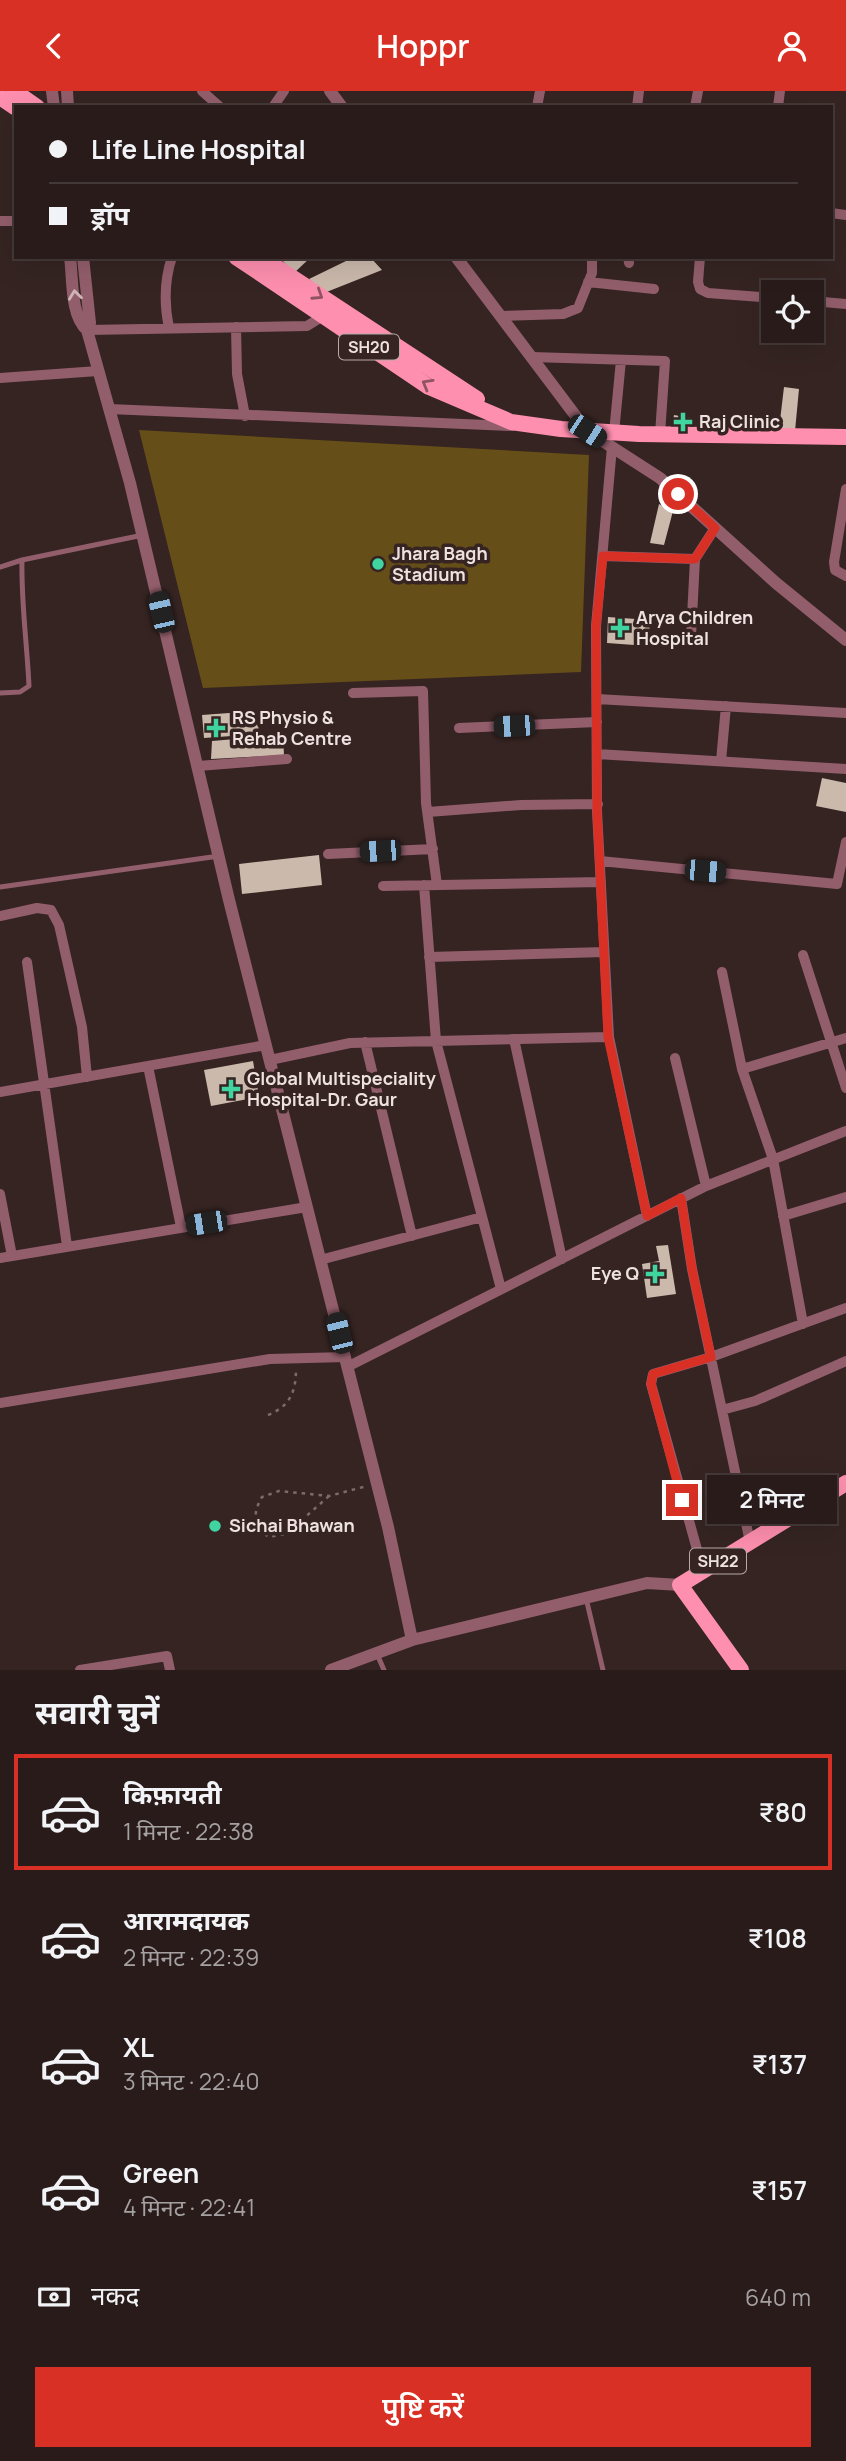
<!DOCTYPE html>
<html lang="hi">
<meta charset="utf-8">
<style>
body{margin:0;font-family:Manrope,"Noto Sans Devanagari",sans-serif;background:#342827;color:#f1f3f6;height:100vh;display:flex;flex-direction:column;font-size:26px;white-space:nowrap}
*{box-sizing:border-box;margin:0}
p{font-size:23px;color:#a5a1a2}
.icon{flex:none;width:38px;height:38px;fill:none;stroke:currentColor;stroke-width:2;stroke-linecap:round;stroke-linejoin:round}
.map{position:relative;height:1579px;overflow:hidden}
.drawer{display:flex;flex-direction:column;background:#281b1a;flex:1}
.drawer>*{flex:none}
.banner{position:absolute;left:14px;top:14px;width:819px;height:154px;border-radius:0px;box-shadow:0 7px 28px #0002,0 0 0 2px #443939;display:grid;align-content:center;height:154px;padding:0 35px;background:#281b1a}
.buttons{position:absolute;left:761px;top:189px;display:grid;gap:14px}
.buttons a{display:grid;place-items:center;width:63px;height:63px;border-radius:0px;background:#281b1a;box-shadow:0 7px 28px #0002,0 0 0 2px #443939;font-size:35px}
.end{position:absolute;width:32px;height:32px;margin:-16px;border:9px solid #d93025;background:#fff;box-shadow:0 0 0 4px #fff}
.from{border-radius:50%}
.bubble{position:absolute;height:49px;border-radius:0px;background:#281b1a;box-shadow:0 7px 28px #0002,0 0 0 2px #443939;font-size:23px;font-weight:600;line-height:49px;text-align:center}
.car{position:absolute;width:21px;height:42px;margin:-21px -10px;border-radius:9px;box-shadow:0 0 5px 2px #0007;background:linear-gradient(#222 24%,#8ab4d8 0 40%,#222 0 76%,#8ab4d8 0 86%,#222 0)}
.banner b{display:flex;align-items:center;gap:24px;height:66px;font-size:26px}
.banner b+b{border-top:2px solid #443939}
.banner i{width:18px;height:18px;background:#f1f3f6}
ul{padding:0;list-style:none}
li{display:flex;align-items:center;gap:21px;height:116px;margin:0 14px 10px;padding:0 21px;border:4px solid transparent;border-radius:0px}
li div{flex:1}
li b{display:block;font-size:26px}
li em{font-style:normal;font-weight:600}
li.active{border-color:#d93025}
li>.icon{width:63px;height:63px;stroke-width:1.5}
h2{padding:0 35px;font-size:32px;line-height:84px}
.pay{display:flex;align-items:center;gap:18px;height:77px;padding:0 35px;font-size:26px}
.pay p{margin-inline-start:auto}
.action{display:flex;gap:14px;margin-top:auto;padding:14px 35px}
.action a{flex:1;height:80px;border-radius:0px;background:#d93025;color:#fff;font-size:28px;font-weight:600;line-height:80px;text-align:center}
header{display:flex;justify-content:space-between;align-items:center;height:91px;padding:0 35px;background:#d93025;color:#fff;font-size:32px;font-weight:600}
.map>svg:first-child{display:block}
.green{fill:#664e18}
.building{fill:#cbb9ac}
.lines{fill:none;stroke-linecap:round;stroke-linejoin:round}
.path{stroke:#7b6c6a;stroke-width:2.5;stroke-dasharray:3.5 5;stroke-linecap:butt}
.service{stroke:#935e6c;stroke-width:5}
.minor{stroke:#935e6c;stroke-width:10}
.tertiary{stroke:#935e6c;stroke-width:12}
.primary{stroke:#fe8faf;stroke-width:16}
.oneway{stroke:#ceb4b7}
.oneway2{stroke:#8f5461}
.route{stroke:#d93025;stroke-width:9}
.poi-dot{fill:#40d4a1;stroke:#352422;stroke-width:2.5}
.labels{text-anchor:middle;stroke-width:7;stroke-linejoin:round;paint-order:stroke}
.shield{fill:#352422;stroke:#b6a9a7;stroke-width:2}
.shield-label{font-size:16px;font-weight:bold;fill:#eee2e0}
.poi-label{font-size:18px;font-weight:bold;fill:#eee2e0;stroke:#352422;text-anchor:start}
</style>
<header><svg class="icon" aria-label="back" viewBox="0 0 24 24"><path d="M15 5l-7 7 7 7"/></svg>Hoppr<svg class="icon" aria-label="person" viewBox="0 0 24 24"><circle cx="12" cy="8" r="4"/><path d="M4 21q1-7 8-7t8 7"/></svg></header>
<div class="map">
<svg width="846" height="1579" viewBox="0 0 846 1579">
<rect width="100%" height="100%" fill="#352422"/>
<path class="green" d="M139 339 589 364 581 581 203 597Z"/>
<path class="building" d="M279 166H311L294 182Z
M342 166H370L382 179 324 202 309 188 346 170Z
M784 296 799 298 795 340 779 338Z
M674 324 691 327 689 340 672 337Z
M659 413 673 420 664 454 650 452Z
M608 526 650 529 648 555 607 552Z
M257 620 259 643 204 647 202 624Z
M283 644 284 664 211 668 212 650Z
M822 687 846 692V721L816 715Z
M319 764 322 794 242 803 239 773Z
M253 970 259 1006 211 1015 204 979Z
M668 1154 676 1203 647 1207 642 1173 659 1170 656 1155Z"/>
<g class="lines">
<path class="path" d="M268 1324C290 1315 296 1301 296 1278
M329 1405 286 1443 268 1446C254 1432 252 1423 262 1406L279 1400 329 1405 367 1395"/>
<path class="service" d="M0 476 22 469 143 444
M0 602 20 601 29 595C27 552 21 511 22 469
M0 796 219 765
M586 1507 603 1579
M377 1563 384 1579"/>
<path class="minor" d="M202 0 220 16
M273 16 284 0
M537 16 540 0
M637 16 639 0
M695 16 698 0
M778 16 780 0
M831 122 846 124
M0 130H16
M628 166 629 172
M700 166 698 191 700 198 708 202 774 207
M588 191 654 198
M812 210 846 213
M500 225 563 223 578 217 592 182V166
M236 236 237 283 245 325
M169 237C164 213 164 190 172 166
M87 239 307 235 323 225
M531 266 665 270 660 343
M0 287 98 280
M109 318 512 335
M614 342 621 269
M612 356 596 535 597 720 609 946 647 1125
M846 398 834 471 835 479 846 485
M603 465 695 468
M691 545 695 468 715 437
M353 602 423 600 426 712 437 794
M597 608 846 622
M459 637 597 631
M597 663 846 678
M721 670 726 615
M198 675 287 668
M428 721 521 714 598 713
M328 763 433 758
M600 770 837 793 846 751
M424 794 436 950 501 1198
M383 795 601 791
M0 825 37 817 51 819 59 834 82 936 87 986
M803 864 846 997
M429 866 604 861
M27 871 67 1155
M722 881 742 978 773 1068 803 1233
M514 948 562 1168
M365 951 412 1145
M675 967 706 1095
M270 969 350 952 609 946
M148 975 181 1136
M742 978 846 947
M0 1001 266 954
M0 1103 12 1165
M681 1107 692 1178 750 1451
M783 1125 846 1106
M0 1167 307 1116
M320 1169 482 1126
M347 1276 706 1095 846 1040
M0 1312 270 1268 345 1266
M722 1319 755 1310 846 1270
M703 1480 651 1293 653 1283 711 1266 846 1217
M80 1579 167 1565 170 1579"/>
<path class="tertiary" d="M52 0 54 16
M67 0 68 16
M330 0 342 16
M70 166C73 187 70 224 87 239L130 392 229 809 388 1436 412 1549
M83 166 90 232 87 239
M456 166 587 340 660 387 776 492 846 549
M331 1579 412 1549 647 1492 680 1494"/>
<path class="primary" d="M14 0 37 16
M0 6 16 17
M236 166 429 296 511 331 561 338 639 343 846 346
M261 166 477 308
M741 1579 680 1494 846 1392"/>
</g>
<defs><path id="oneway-chevron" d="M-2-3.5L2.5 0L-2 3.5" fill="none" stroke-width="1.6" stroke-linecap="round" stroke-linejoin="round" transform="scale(1.75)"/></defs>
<use class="oneway" href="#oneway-chevron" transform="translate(75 204) rotate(-97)"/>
<g class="oneway2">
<use href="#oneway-chevron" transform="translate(318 204) rotate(33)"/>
<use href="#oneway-chevron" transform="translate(427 293) rotate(-150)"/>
</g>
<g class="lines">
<path class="route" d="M678 403 715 437 695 468 603 465 596 535 597 720 608 946 647 1125 681 1107 692 1178 711 1266 653 1283 651 1293 682 1409"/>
</g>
<g class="poi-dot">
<path d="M679.5 320.5h7v7h7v7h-7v7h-7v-7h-7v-7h7z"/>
<circle cx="378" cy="473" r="7"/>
<path d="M616.5 526.5h7v7h7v7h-7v7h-7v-7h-7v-7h7z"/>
<path d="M212.5 626.5h7v7h7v7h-7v7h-7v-7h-7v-7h7z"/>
<path d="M227.5 987.5h7v7h7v7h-7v7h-7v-7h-7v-7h7z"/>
<path d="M651.5 1172.5h7v7h7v7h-7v7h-7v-7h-7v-7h7z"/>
<circle cx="215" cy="1435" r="7"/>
</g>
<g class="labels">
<g class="shield">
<rect x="339" y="243.5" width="60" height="25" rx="5"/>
<rect x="690" y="1457.5" width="56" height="25" rx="5"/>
</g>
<g class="shield-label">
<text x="369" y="262">SH20</text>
<text x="718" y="1476">SH22</text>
</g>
<g class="poi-label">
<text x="699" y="337">Raj Clinic</text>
<text x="392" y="469">Jhara Bagh<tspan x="392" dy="21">Stadium</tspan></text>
<text x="636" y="533">Arya Children<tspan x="636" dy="21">Hospital</tspan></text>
<text x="232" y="633">RS Physio &amp;<tspan x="232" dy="21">Rehab Centre</tspan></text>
<text x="247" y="994">Global Multispeciality<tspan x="247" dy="21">Hospital-Dr. Gaur</tspan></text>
<text x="639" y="1189" text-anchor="end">Eye Q</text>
<text x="229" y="1441">Sichai Bhawan</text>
</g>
</g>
</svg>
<div class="buttons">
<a><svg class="icon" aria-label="locate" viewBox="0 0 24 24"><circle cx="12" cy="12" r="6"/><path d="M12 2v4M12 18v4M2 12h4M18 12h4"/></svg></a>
</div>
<i class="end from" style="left:678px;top:403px"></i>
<i class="end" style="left:682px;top:1409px"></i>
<div class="bubble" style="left:707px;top:1384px;width:130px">2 मिनट</div>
<i class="car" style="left:587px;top:340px;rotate:123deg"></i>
<i class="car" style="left:161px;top:521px;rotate:347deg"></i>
<i class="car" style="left:514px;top:635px;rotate:268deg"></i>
<i class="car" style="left:380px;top:760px;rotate:267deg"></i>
<i class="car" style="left:705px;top:780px;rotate:95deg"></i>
<i class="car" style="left:206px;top:1132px;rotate:261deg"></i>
<i class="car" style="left:339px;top:1242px;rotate:346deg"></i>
<div class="banner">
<b><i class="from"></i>Life Line Hospital</b>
<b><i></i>ड्रॉप</b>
</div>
</div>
<section class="drawer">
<h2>सवारी चुनें</h2>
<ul>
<li class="active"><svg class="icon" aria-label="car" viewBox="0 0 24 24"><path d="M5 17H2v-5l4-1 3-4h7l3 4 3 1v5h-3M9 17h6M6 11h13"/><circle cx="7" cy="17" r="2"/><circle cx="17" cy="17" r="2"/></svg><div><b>किफ़ायती</b><p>1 मिनट · 22:38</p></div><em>₹80</em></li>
<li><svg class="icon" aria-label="car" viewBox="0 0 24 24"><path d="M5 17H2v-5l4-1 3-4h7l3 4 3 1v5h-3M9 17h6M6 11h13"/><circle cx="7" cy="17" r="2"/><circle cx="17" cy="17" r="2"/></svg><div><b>आरामदायक</b><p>2 मिनट · 22:39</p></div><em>₹108</em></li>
<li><svg class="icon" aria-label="car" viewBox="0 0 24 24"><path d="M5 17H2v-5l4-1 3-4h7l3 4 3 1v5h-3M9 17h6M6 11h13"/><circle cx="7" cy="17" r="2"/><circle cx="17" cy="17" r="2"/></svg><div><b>XL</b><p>3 मिनट · 22:40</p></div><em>₹137</em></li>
<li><svg class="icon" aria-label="car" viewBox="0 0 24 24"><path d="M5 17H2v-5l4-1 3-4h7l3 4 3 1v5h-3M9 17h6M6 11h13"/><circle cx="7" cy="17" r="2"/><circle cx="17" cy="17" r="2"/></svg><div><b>Green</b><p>4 मिनट · 22:41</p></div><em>₹157</em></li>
</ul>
<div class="pay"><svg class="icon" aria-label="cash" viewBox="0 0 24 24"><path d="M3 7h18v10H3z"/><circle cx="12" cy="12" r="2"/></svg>नकद<p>640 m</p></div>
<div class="action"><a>पुष्टि करें</a></div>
</section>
